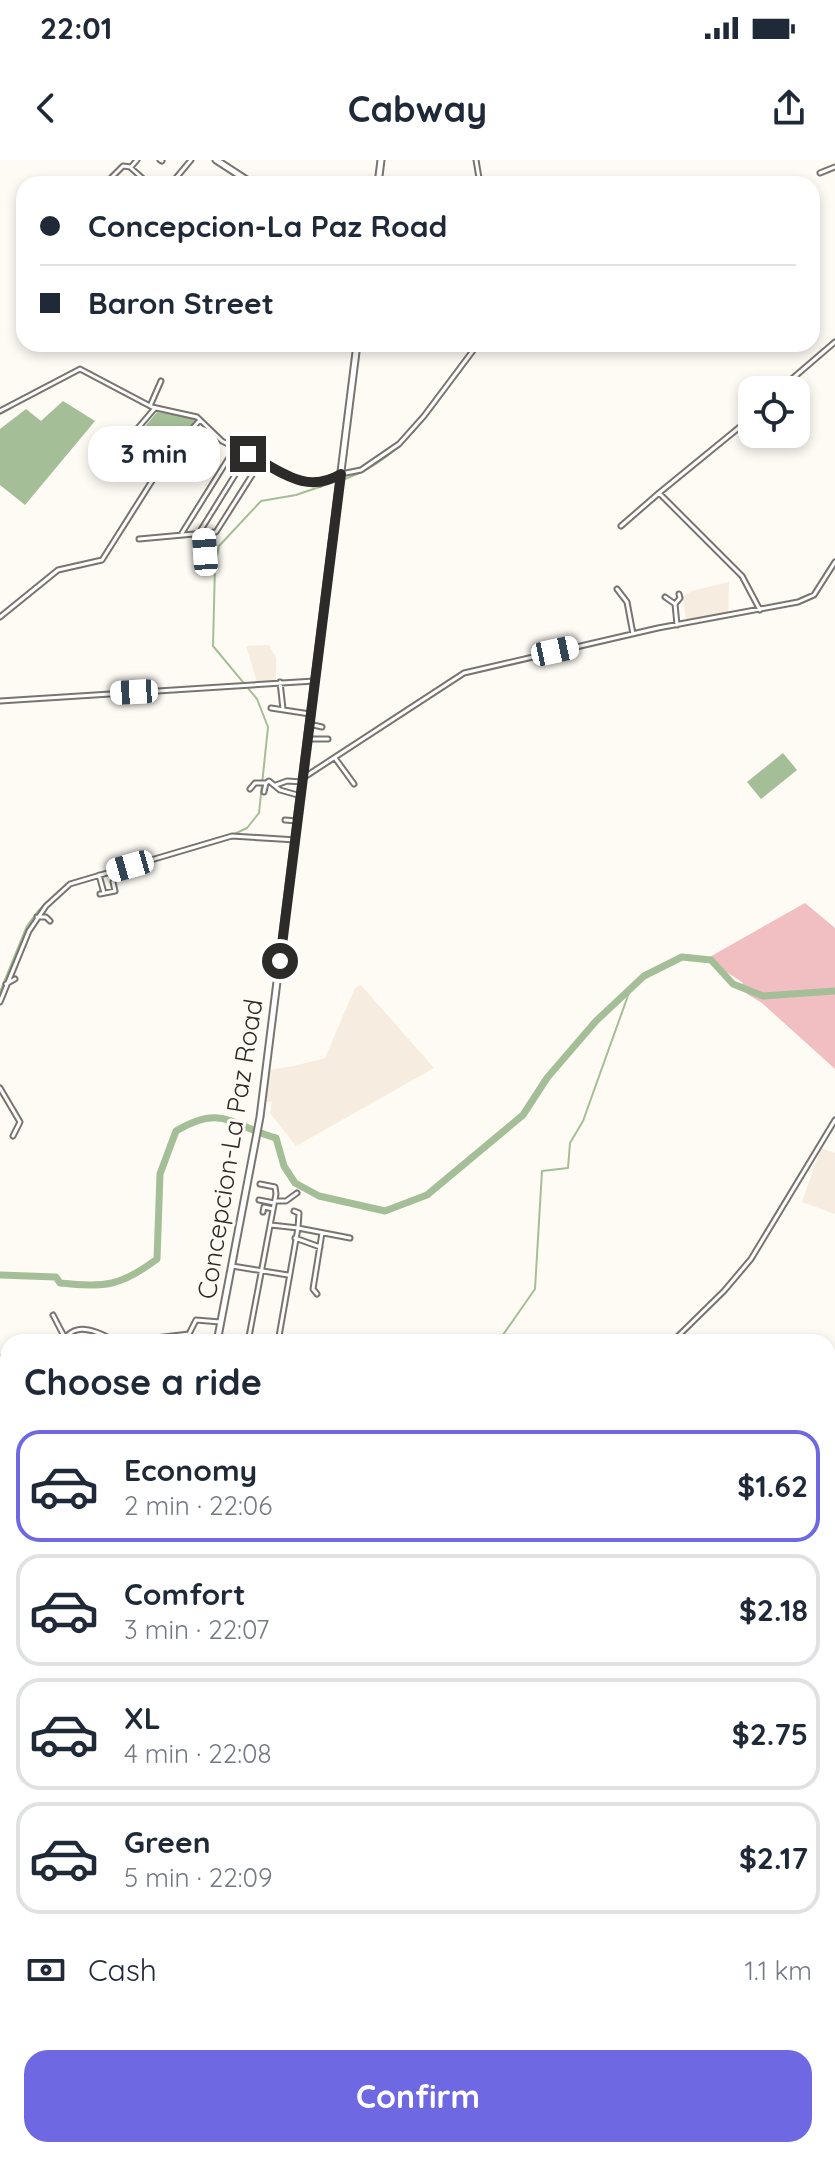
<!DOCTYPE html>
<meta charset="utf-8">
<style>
body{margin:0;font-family:Quicksand,sans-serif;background:#f2f2f3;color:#1f2937;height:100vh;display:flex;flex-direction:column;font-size:30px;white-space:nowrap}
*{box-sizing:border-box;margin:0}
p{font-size:26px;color:#747a83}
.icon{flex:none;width:44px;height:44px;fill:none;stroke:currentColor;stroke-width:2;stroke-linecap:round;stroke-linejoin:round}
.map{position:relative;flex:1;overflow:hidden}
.panel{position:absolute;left:0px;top:1174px;width:836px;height:824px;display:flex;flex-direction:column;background:#fff;border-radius:24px 24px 0 0;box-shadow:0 4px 12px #0003}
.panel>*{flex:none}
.guide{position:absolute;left:16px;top:16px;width:804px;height:176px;border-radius:24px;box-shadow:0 4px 12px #0003;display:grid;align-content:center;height:176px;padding:0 24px;background:#fff}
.controls{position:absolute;left:738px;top:216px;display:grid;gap:16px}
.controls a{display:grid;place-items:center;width:72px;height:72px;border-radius:16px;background:#fff;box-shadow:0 4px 12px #0003;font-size:40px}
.end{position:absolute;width:36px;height:36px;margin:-18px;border:10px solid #2d2b29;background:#fff;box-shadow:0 0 0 4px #fff}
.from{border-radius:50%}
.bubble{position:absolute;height:56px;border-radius:24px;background:#fff;box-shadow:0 4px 12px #0003;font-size:26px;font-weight:800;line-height:56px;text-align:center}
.car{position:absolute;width:24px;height:48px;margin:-24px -12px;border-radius:10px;box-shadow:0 0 6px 2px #0007;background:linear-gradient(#fff 24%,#345 0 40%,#fff 0 76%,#345 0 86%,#fff 0)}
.guide b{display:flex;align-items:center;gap:28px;height:76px;font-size:30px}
.guide b+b{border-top:2px solid #e0e1e3}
.guide i{width:20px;height:20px;background:#1f2937}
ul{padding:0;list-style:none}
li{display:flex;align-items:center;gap:24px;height:112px;margin:0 16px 12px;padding:0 8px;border:4px solid #e0e1e3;border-radius:24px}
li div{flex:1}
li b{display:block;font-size:30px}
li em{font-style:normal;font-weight:800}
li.current{border-color:#6e68e2}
li>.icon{width:72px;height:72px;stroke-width:1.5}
h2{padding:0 24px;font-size:36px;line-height:96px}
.pay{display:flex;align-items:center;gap:20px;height:88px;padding:0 24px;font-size:30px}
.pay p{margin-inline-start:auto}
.action{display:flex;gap:16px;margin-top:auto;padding:16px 24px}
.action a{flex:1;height:92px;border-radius:24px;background:#6e68e2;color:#fff;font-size:32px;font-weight:800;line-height:92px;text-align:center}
.status{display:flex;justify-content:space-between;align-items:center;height:56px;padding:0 40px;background:#fff;direction:ltr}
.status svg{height:22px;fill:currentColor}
header{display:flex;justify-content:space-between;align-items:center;height:104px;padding:0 24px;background:#fff;font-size:36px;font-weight:800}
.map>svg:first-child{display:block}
.built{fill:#f6ece0}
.green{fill:#f1bec2}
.water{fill:#a4bf97}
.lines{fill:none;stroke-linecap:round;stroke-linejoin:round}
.stream{stroke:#a4bf97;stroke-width:2}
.river{stroke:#a4bf97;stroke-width:7}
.street-casing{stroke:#78746f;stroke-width:7}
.secondary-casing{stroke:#78746f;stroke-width:9}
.street{stroke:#fff;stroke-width:3}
.secondary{stroke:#fff;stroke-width:5}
.route{stroke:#2d2b29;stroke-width:10}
.labels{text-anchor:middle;stroke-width:6;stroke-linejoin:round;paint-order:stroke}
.street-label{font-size:26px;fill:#2d2b29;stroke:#fefaf4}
</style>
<div class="status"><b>22:01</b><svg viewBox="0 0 49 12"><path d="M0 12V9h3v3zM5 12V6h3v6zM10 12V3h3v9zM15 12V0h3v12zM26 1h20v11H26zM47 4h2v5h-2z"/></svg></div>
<header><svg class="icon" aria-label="back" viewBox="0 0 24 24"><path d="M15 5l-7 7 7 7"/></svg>Cabway<svg class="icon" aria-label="share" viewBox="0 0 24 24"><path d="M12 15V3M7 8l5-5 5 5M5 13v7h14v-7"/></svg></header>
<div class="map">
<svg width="835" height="1998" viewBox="0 0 835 1998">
<rect width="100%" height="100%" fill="#fefaf4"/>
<path class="built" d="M729 422 728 454 687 461 682 436 692 431Z
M269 485 276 498V521L257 522 246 486Z
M361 825 434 908 296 986 270 953 272 942 264 941 269 910 294 906 325 898 355 828Z
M821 988 835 993V1054L802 1042Z"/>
<path class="green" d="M805 743 835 768V909L762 843 747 834 742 822 706 799Z"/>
<path class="water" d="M63 241 95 261 25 345 0 325V269L26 249 41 261Z
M157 252 197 259 170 291 156 284 142 270Z
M783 593 797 610 761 639 747 622Z"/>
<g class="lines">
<path class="stream" d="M432 248 454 218
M0 254 11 248
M345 319C378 307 401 287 423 260
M232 675 247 668 259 653 268 567 257 539 213 486 215 405 219 386 261 341 296 335 334 322
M0 832 27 766 38 751 68 723 222 677
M498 1182 535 1129 542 1011 568 1008 570 983 583 961 630 830
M0 1760 8 1738"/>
<path class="river" d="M0 1115 56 1117 60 1123C105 1128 121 1126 157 1099L160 1014 176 971C222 943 232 966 276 978L284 1006 295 1023 319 1036 385 1051 427 1035 523 955 547 918 596 861 644 816 682 797 711 800 733 824 763 836 835 831"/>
<defs>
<path id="street" d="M160 0 162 1
M476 0 480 24
M131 8 149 24
M820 13 835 7
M105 24 123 6 131 7 137 0
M171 24 191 0
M779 230 835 182
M150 246 161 221
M0 251 80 209 152 247 197 257 222 281 290 317 320 324 341 314 361 310 399 284 424 256 478 184
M752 257 659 333 742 416 760 450
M138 268 155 248
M621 366 659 333
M182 373 235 288
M199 373 248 294
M204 373 205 392
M139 379 216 372 261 301
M617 429 627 442 633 474
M665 437 675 444
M0 457 58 410 102 400 169 294 200 260
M677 465 675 444 680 438 679 434
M280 522 283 549
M0 541 314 521
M271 548 310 554
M309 564 322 567
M308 579H328
M335 598 354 624
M303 618 464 513 658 468 798 442 814 435 835 402
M276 625 287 621 303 622
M250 629 255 623H266
M264 632 266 623 269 621 280 630 301 636
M285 660 297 661
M99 715 104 733
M100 734 115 731 113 722
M37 757H46L50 761
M6 824 15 819
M0 842 29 771 46 746 70 724 232 676 296 680
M0 928 20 962 13 976
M259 1040 274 1043
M275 1041H286L297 1033
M263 1052 264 1047 273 1049
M271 1065 298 1068 299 1053 294 1051
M295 1078 320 1087
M232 1106 288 1115
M317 1134 313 1129 322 1073
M53 1155 65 1178
M30 1182 39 1179
M61 1182C65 1178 70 1171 77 1170 87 1167 107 1175 114 1182
M97 1182 103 1175
M122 1182 189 1174 196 1160 220 1162
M189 1182V1174
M248 1182 276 1034 275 1027 260 1024
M278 1182 298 1068 350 1078
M672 1182 724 1131 751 1099 835 960
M0 1199 8 1192
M0 1231 8 1239
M0 1247 8 1238
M0 1288 8 1279
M0 1328 8 1335
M0 1329 8 1320
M0 1369 8 1361
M0 1410 8 1401
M0 1440 8 1432
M828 1462 835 1461
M0 1521 8 1529
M0 1549 8 1539
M828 1612 835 1613
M828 1651 835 1629
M828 1658H835
M0 1678 8 1685
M0 1682 8 1673
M828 1709 835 1687
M828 1796 835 1798
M0 1807 8 1798
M0 1810 8 1812
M0 1844 8 1845
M0 1876 8 1877
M0 1901 6 1877
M0 1978 8 1980
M598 1990 646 1998
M10 1998 12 1990
M41 1998 43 1990
M740 1998 741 1990"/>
<path id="secondary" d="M216 0 253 24
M378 24 381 0
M217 1182 260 957 357 184
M0 1479 8 1470
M0 1582 8 1588
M0 1625 8 1614
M828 1741 835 1742"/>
</defs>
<use href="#street" class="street-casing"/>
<use href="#secondary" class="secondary-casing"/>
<use href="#street" class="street"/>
<use href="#secondary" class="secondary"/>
</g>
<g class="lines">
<path class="route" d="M248 294C281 311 305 335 341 314L280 801"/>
</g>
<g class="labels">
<g class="street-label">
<text transform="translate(230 989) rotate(-81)" y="9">Concepcion-La Paz Road</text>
</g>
</g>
</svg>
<div class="controls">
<a><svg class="icon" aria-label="locate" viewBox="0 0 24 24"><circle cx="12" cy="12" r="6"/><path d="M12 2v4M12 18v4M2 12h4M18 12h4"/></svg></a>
</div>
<i class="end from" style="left:280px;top:801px"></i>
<i class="end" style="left:248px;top:294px"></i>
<div class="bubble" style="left:88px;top:266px;width:132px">3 min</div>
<i class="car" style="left:205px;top:392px;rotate:356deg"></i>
<i class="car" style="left:555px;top:491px;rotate:78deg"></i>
<i class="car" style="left:134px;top:532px;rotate:267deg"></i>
<i class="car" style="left:130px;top:706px;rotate:254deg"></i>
<div class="guide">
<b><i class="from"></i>Concepcion-La Paz Road</b>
<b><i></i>Baron Street</b>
</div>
<section class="panel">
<h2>Choose a ride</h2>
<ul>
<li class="current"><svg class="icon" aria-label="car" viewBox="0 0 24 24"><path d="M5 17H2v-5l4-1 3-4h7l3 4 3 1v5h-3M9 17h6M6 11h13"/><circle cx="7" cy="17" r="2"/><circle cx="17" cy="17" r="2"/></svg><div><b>Economy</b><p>2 min · 22:06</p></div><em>$1.62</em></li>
<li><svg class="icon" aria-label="car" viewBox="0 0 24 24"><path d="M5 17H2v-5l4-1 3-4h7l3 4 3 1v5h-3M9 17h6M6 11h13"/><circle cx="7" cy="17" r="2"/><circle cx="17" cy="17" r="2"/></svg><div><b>Comfort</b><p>3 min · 22:07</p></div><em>$2.18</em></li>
<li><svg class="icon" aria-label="car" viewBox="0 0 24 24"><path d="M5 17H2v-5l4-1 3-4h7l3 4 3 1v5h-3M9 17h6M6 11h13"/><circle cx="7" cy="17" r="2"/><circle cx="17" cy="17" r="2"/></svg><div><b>XL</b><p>4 min · 22:08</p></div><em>$2.75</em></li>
<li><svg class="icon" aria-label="car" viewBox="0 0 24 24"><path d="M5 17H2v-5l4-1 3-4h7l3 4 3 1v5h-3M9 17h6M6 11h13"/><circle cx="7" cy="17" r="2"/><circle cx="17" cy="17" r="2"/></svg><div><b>Green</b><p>5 min · 22:09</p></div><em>$2.17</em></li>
</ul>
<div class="pay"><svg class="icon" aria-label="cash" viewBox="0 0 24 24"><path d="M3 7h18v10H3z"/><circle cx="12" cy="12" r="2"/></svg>Cash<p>1.1 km</p></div>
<div class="action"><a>Confirm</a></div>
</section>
</div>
